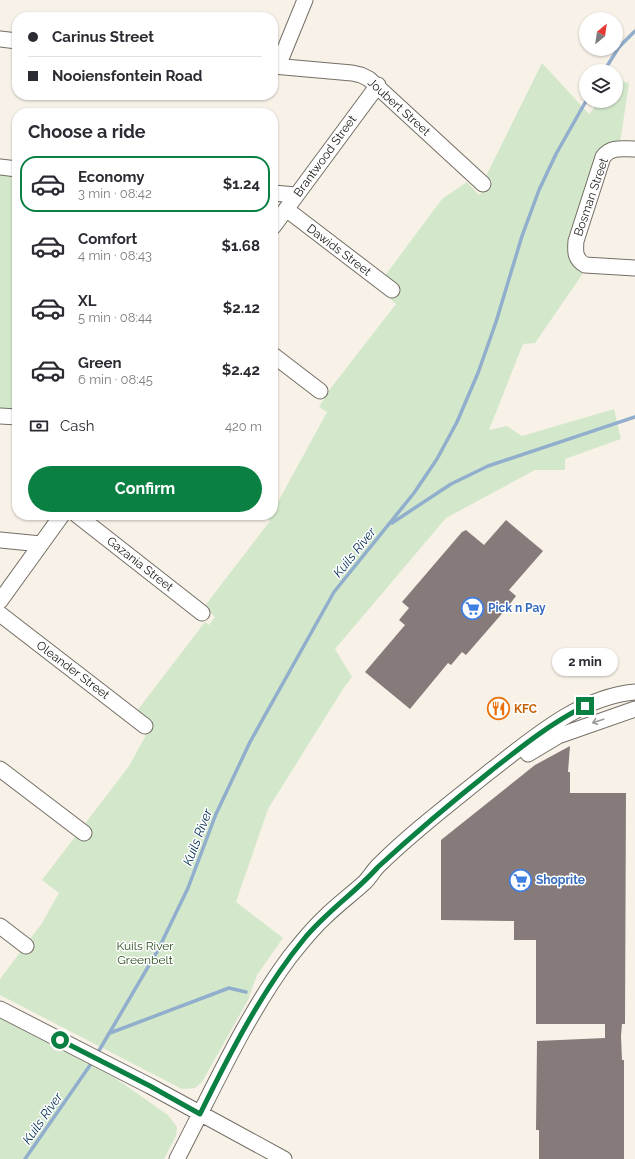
<!DOCTYPE html>
<meta charset="utf-8">
<style>
body{margin:0;font-family:Raleway,sans-serif;background:#f7f7f7;color:#2b2b33;height:100vh;display:flex;flex-direction:column;font-size:15px;white-space:nowrap}
*{box-sizing:border-box;margin:0}
p{font-size:13px;color:#7c7c81}
.icon{flex:none;width:22px;height:22px;fill:none;stroke:currentColor;stroke-width:2;stroke-linecap:round;stroke-linejoin:round}
.map{position:relative;flex:1;overflow:hidden}
.side{position:absolute;left:12px;top:108px;width:266px;height:412px;display:flex;flex-direction:column;background:#fff;border-radius:16px;box-shadow:0 1px 3px #0004}
.side>*{flex:none}
.top-card{position:absolute;left:12px;top:12px;width:266px;height:88px;border-radius:16px;box-shadow:0 1px 3px #0004;display:grid;align-content:center;height:88px;padding:0 16px;background:#fff}
.needle{width:26px;rotate:29deg}
.tools{position:absolute;left:579px;top:12px;display:grid;gap:8px}
.tools a{display:grid;place-items:center;width:44px;height:44px;border-radius:50%;background:#fff;box-shadow:0 1px 3px #0004;font-size:20px}
.end{position:absolute;width:18px;height:18px;margin:-9px;border:5px solid #0b8043;background:#fff;box-shadow:0 0 0 2px #fff}
.from{border-radius:50%}
.bubble{position:absolute;height:28px;border-radius:14px;background:#fff;box-shadow:0 1px 3px #0004;font-size:13px;font-weight:700;line-height:28px;text-align:center}
.top-card b{display:flex;align-items:center;gap:14px;height:38px;font-size:15px}
.top-card b+b{border-top:1px solid #e1e1e2}
.top-card i{width:10px;height:10px;background:#2b2b33}
ul{padding:0;list-style:none}
li{display:flex;align-items:center;gap:12px;height:56px;margin:0 8px 6px;padding:0 8px;border:2px solid transparent;border-radius:16px}
li div{flex:1}
li b{display:block;font-size:15px}
li em{font-style:normal;font-weight:700}
li.on{border-color:#0b8043}
li>.icon{width:36px;height:36px;stroke-width:1.5}
h2{padding:0 16px;font-size:18px;line-height:48px}
.pay{display:flex;align-items:center;gap:10px;height:44px;padding:0 16px;font-size:15px}
.pay p{margin-inline-start:auto}
.action{display:flex;gap:8px;margin-top:auto;padding:8px 16px}
.action a{flex:1;height:46px;border-radius:24px;background:#0b8043;color:#fff;font-size:16px;font-weight:700;line-height:46px;text-align:center}
.map>svg:first-child{display:block}
.green{fill:#d3e8cb}
.lines{fill:none;stroke-linecap:round;stroke-linejoin:round}
.stream{stroke:#91aecc;stroke-width:3.5}
.building{fill:#867a7a}
.minor-casing{stroke:#746e65;stroke-width:17}
.minor{stroke:#fff;stroke-width:15}
.oneway{stroke:#9c9b99}
.route{stroke:#0b8043;stroke-width:5}
.labels{text-anchor:middle;stroke-width:3;stroke-linejoin:round;paint-order:stroke}
.street-label{font-size:12px;fill:#22201c;stroke:#fff}
.shop-label{font-size:12px;font-weight:bold;fill:#366cbe;stroke:#fff;text-anchor:start}
.food-label{font-size:12px;font-weight:bold;fill:#c56008;stroke:#fff;text-anchor:start}
.park-label{font-size:12px;fill:#294b1c;stroke:#fff}
.water-label{font-size:13px;font-style:italic;fill:#002e54;stroke:#fff}
</style>
<div class="map">
<svg width="635" height="1159" viewBox="0 0 635 1159">
<rect width="100%" height="100%" fill="#f8f1e7"/>
<path class="green" d="M542 63 589 114 600 101H616L617 80 629 83 620 143 598 152 595 157 568 247C566 259 573 267 584 272L535 343 523 344 489 430 507 426 522 436 614 409 621 439 565 459V470H535L446 518 335 649 352 677 343 689 268 809 236 902 283 938 257 975 248 1000 202 1082 195 1088 182 1089 0 995V979L42 923 59 893 42 880 129 766 146 735 151 722 136 712 205 622 209 625 215 617 204 607 270 521 268 519 271 515H273V511L327 412 319 407 330 389 396 304 389 298 397 287 384 277 442 199 467 182 479 195 492 182 486 176Z
M0 173 17 174V412L0 411Z
M0 1018 115 1078 168 1115 177 1127 176 1136 164 1159H0Z"/>
<g class="lines">
<path class="stream" d="M604 71 619 47 635 31
M392 523 451 484 488 466 635 417
M110 1033 229 988 246 992
M97 1054 158 950 188 888 216 814 250 742 334 592 414 493 437 459 457 422 478 373 496 322 522 236 539 190 556 154 586 101
M25 1159 93 1061"/>
</g>
<path class="building" d="M506 520 543 551 509 590 516 596 506 609 466 655 462 652 451 665 448 663 410 709 365 672 405 625 399 620 409 608 402 602 462 532 466 530 484 545Z
M570 746 568 772H570V793H626L625 1024H622L621 1036 622 1060H624V1159H539V1130H536L537 1041 605 1038V1024H536V940H514V921L441 920V840L535 765Z"/>
<g class="lines">
<defs>
<path id="minor" d="M0 39 17 41
M273 66 352 73 361 75 369 79 483 184
M278 66 305 0
M635 149C623 149 611 146 603 157L576 241C575 252 575 259 585 265L635 268
M0 167 17 169
M273 193 296 195
M286 209 392 290
M273 227 378 85
M273 355 320 391
M0 416 17 417
M77 515 202 613
M0 540 41 544
M0 601 62 515
M0 614 145 726
M528 754 558 736 635 709
M0 769 84 833
M0 926 26 946
M0 1009 150 1086 284 1159
M177 1159C212 1092 244 1019 289 958 300 944 311 930 324 918 337 905 352 894 365 882 370 877 373 871 378 866 412 832 452 802 489 772 532 739 579 697 635 692"/>
</defs>
<use href="#minor" class="minor-casing"/>
<use href="#minor" class="minor"/>
</g>
<defs><path id="oneway-shaft" d="M-6 0H5M1.5-3L5.5 0L1.5 3" fill="none" stroke-width="1.6" stroke-linecap="round" stroke-linejoin="round"/></defs>
<use class="oneway" href="#oneway-shaft" transform="translate(598 721) rotate(162)"/>
<g class="lines">
<path class="route" d="M60 1040 150 1086 200 1114C229 1055 262 990 304 939 326 912 355 893 378 867 415 833 453 801 492 770 521 747 551 723 585 706"/>
</g>
<defs>
<symbol id="supermarket-ring" viewBox="-11 -11 22 22"><circle r="9.5" fill="#fff" stroke="#3f7fe0" stroke-width="1.5"/><path d="M-6-5.5h2.5l.6 2H6L4.5 2H-2.5L-4.4-4H-6ZM-1.5 3.2a1.3 1.3 0 1 0 .1 0ZM3 3.2a1.3 1.3 0 1 0 .1 0Z" fill="#3f7fe0"/></symbol>
<symbol id="restaurant-ring" viewBox="-11 -11 22 22"><circle r="9.5" fill="#fff" stroke="#e8710a" stroke-width="1.5"/><path d="M-5-6h1v4h1v-4h1v4h1v-4h1v5L-1.5 .5V6h-2V.5L-5-1ZM5-6V6H3V1.5H1.5Q1.5-4 5-6Z" fill="#e8710a"/></symbol>
</defs>
<g fill-rule="evenodd">
<use href="#supermarket-ring" x="460" y="596" width="25" height="25"/>
<use href="#restaurant-ring" x="486" y="696" width="25" height="25"/>
<use href="#supermarket-ring" x="508" y="868" width="25" height="25"/>
</g>
<g class="labels">
<g class="street-label">
<text transform="translate(399 107) rotate(42)" y="4">Joubert Street</text>
<text transform="translate(325 156) rotate(-54)" y="4">Brantwood Street</text>
<text transform="translate(591 197) rotate(-71)" y="4">Bosman Street</text>
<text transform="translate(339 250) rotate(37)" y="4">Dawids Street</text>
<text transform="translate(140 564) rotate(38)" y="4">Gazania Street</text>
<text transform="translate(73 670) rotate(37)" y="4">Oleander Street</text>
</g>
<g class="shop-label">
<text x="488" y="612">Pick n Pay</text>
<text x="536" y="884">Shoprite</text>
</g>
<g class="food-label">
<text x="514" y="713">KFC</text>
</g>
<g class="park-label">
<text x="145" y="950">Kuils River<tspan x="145" dy="14">Greenbelt</tspan></text>
</g>
<g class="water-label">
<text transform="translate(354 552) rotate(-51)" y="5">Kuils River</text>
<text transform="translate(197 837) rotate(-69)" y="5">Kuils River</text>
<text transform="translate(42 1118) rotate(-55)" y="5">Kuils River</text>
</g>
</g>
</svg>
<div class="tools">
<a><svg class="needle" viewBox="-14 -14 28 28"><path d="M0-13l5 13h-10z" fill="#e53935"/><path d="M0 13l5-13h-10z" fill="#7c7c81"/></svg></a>
<a><svg class="icon" aria-label="layers" viewBox="0 0 24 24"><path d="M12 4l9 5-9 5-9-5zM3 14l9 5 9-5"/></svg></a>
</div>
<i class="end from" style="left:60px;top:1040px"></i>
<i class="end" style="left:585px;top:706px"></i>
<div class="bubble" style="left:552px;top:648px;width:66px">2 min</div>
<div class="top-card">
<b><i class="from"></i>Carinus Street</b>
<b><i></i>Nooiensfontein Road</b>
</div>
<section class="side">
<h2>Choose a ride</h2>
<ul>
<li class="on"><svg class="icon" aria-label="car" viewBox="0 0 24 24"><path d="M5 17H2v-5l4-1 3-4h7l3 4 3 1v5h-3M9 17h6M6 11h13"/><circle cx="7" cy="17" r="2"/><circle cx="17" cy="17" r="2"/></svg><div><b>Economy</b><p>3 min · 08:42</p></div><em>$1.24</em></li>
<li><svg class="icon" aria-label="car" viewBox="0 0 24 24"><path d="M5 17H2v-5l4-1 3-4h7l3 4 3 1v5h-3M9 17h6M6 11h13"/><circle cx="7" cy="17" r="2"/><circle cx="17" cy="17" r="2"/></svg><div><b>Comfort</b><p>4 min · 08:43</p></div><em>$1.68</em></li>
<li><svg class="icon" aria-label="car" viewBox="0 0 24 24"><path d="M5 17H2v-5l4-1 3-4h7l3 4 3 1v5h-3M9 17h6M6 11h13"/><circle cx="7" cy="17" r="2"/><circle cx="17" cy="17" r="2"/></svg><div><b>XL</b><p>5 min · 08:44</p></div><em>$2.12</em></li>
<li><svg class="icon" aria-label="car" viewBox="0 0 24 24"><path d="M5 17H2v-5l4-1 3-4h7l3 4 3 1v5h-3M9 17h6M6 11h13"/><circle cx="7" cy="17" r="2"/><circle cx="17" cy="17" r="2"/></svg><div><b>Green</b><p>6 min · 08:45</p></div><em>$2.42</em></li>
</ul>
<div class="pay"><svg class="icon" aria-label="cash" viewBox="0 0 24 24"><path d="M3 7h18v10H3z"/><circle cx="12" cy="12" r="2"/></svg>Cash<p>420 m</p></div>
<div class="action"><a>Confirm</a></div>
</section>
</div>
